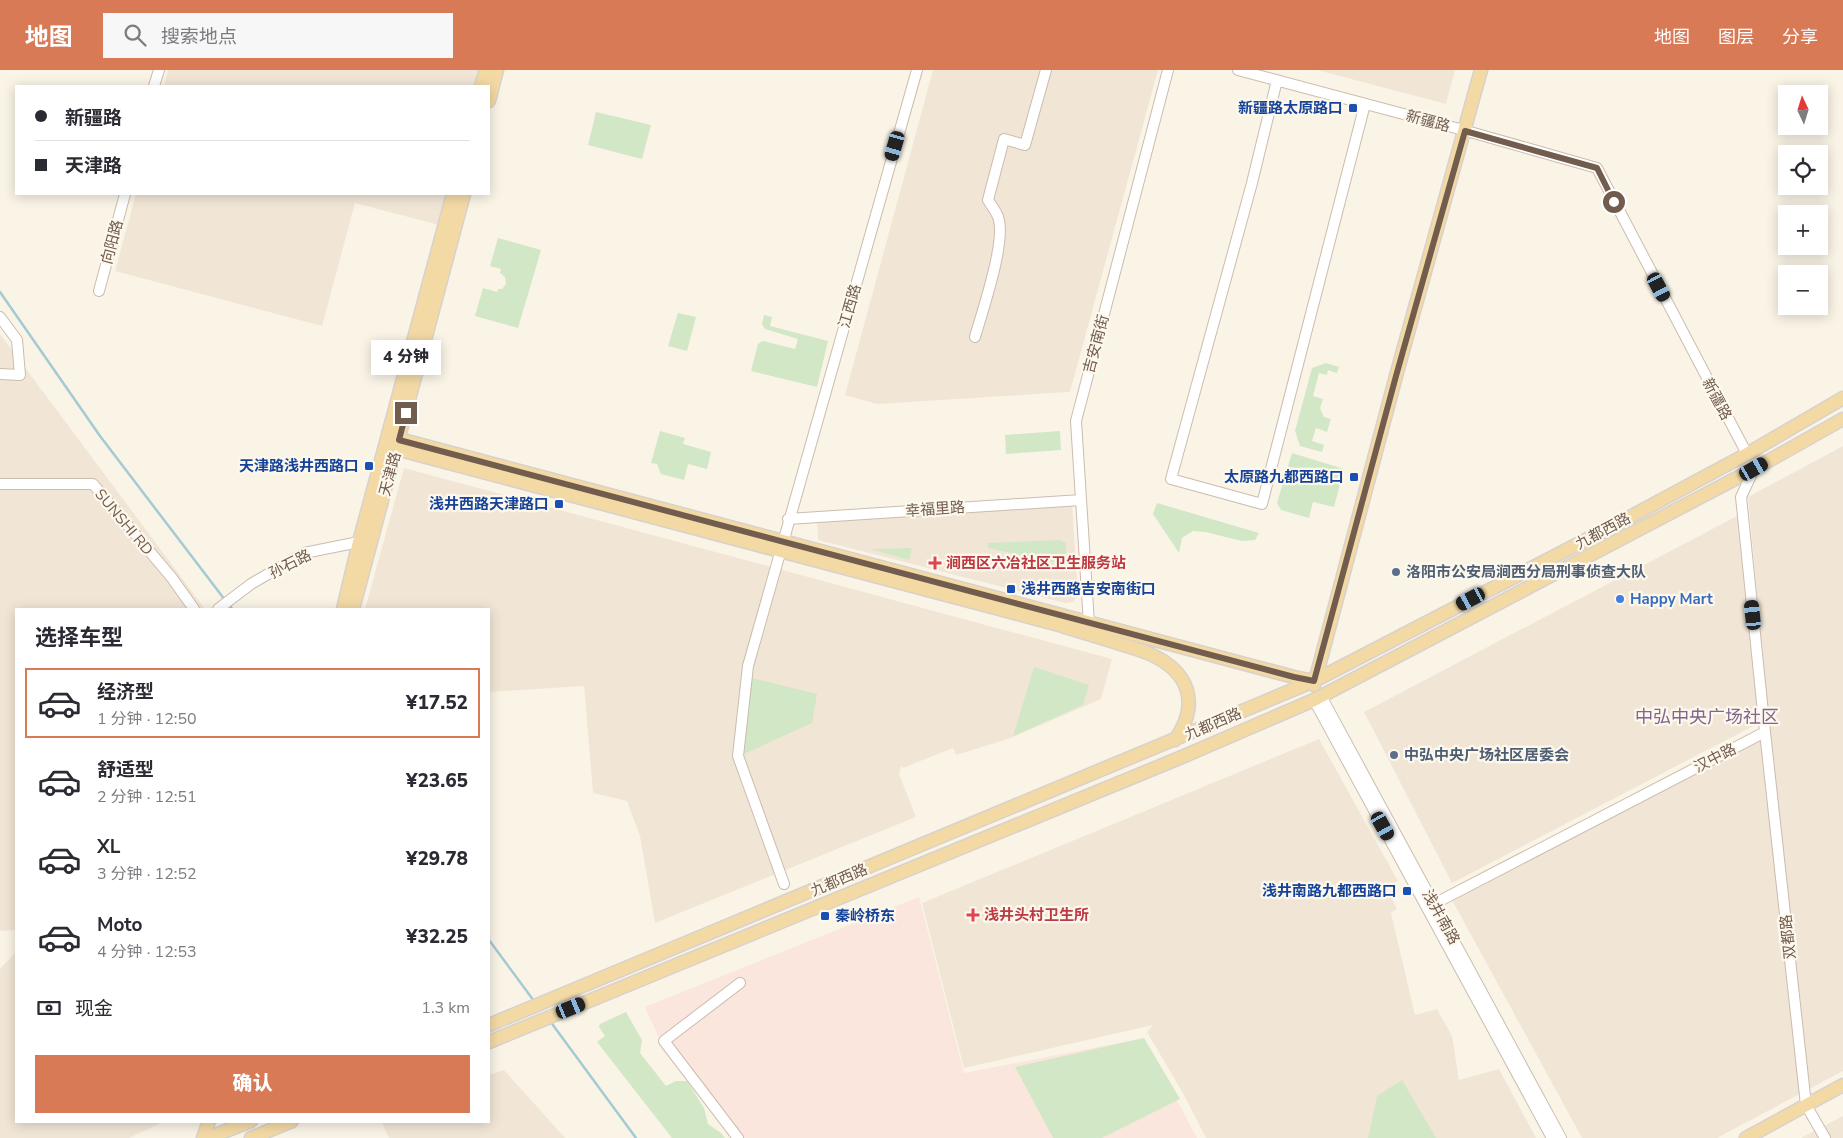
<!DOCTYPE html>
<html lang="zh">
<meta charset="utf-8">
<style>
body{margin:0;font-family:"Nunito Sans","Noto Sans SC",sans-serif;background:#f7f7f7;color:#2b2b33;height:100vh;display:flex;flex-direction:column;font-size:19px;white-space:nowrap}
*{box-sizing:border-box;margin:0}
p{font-size:16px;color:#7c7c81}
.icon{flex:none;width:28px;height:28px;fill:none;stroke:currentColor;stroke-width:2;stroke-linecap:round;stroke-linejoin:round}
.map{position:relative;flex:1;overflow:hidden}
.drawer{position:absolute;left:15px;top:538px;width:475px;height:515px;display:flex;flex-direction:column;background:#fff;border-radius:0px;box-shadow:0 2px 12px #0003}
.drawer>*{flex:none}
.top-card{position:absolute;left:15px;top:15px;width:475px;height:110px;border-radius:0px;box-shadow:0 2px 12px #0003;display:grid;align-content:center;height:110px;padding:0 20px;background:#fff}
.needle{width:32px;rotate:356deg}
.buttons{position:absolute;left:1778px;top:15px;display:grid;gap:10px}
.buttons a{display:grid;place-items:center;width:50px;height:50px;border-radius:0px;background:#fff;box-shadow:0 2px 12px #0003;font-size:25px}
.end{position:absolute;width:22px;height:22px;margin:-11px;border:6px solid #725c4e;background:#fff;box-shadow:0 0 0 2px #fff}
.from{border-radius:50%}
.bubble{position:absolute;height:35px;border-radius:0px;background:#fff;box-shadow:0 2px 12px #0003;font-size:16px;font-weight:800;line-height:35px;text-align:center}
.car{position:absolute;width:15px;height:30px;margin:-15px -8px;border-radius:6px;box-shadow:0 0 4px 1px #0007;background:linear-gradient(#222 24%,#8ab4d8 0 40%,#222 0 76%,#8ab4d8 0 86%,#222 0)}
.top-card b{display:flex;align-items:center;gap:18px;height:48px;font-size:19px}
.top-card b+b{border-top:1px solid #e1e1e2}
.top-card i{width:12px;height:12px;background:#2b2b33}
ul{padding:0;list-style:none}
li{display:flex;align-items:center;gap:15px;height:70px;margin:0 10px 8px;padding:0 10px;border:2px solid transparent;border-radius:0px}
li div{flex:1}
li b{display:block;font-size:19px}
li em{font-style:normal;font-weight:800}
li.selected{border-color:#d97a57}
li>.icon{width:45px;height:45px;stroke-width:1.5}
h2{padding:0 20px;font-size:22px;line-height:60px}
.pay{display:flex;align-items:center;gap:12px;height:55px;padding:0 20px;font-size:19px}
.pay p{margin-inline-start:auto}
.button{display:flex;gap:10px;margin-top:auto;padding:10px 20px}
.button a{flex:1;height:58px;border-radius:0px;background:#d97a57;color:#fff;font-size:20px;font-weight:800;line-height:58px;text-align:center}
header{display:flex;align-items:center;gap:30px;box-sizing:border-box;height:70px;padding:0 25px;background:#d97a57;color:#fff}
header strong{font-size:24px}
nav{display:flex;gap:28px;margin-inline-start:auto;font-size:18px}
.search{width:350px;height:45px;background:#f7f7f7;display:flex;align-items:center;gap:12px;box-sizing:border-box;padding:0 18px;border-radius:0px;color:#7c7c81;font-size:19px}
.map>svg:first-child{display:block}
.residential{fill:#f1e6d6}
.commercial{fill:#fae6dc}
.green{fill:#d2e7c6}
.lines{fill:none;stroke-linecap:round;stroke-linejoin:round}
.stream{stroke:#a4cad3;stroke-width:2.5}
.minor-casing{stroke:#cbbcae;stroke-width:12}
.major-casing{stroke:#d8d1cd;stroke-width:15}
.minor{stroke:#fff;stroke-width:10}
.major{stroke:#f3daa5;stroke-width:12}
.route{stroke:#725c4e;stroke-width:6}
.transit-dot{fill:#1a4fb4;stroke:#fdf8ed;stroke-width:2}
.health-dot{fill:#e0444e;stroke:#fdf8ed;stroke-width:2}
.service-dot{fill:#5c6f8a;stroke:#fdf8ed;stroke-width:2}
.shop-dot{fill:#3f7fe0;stroke:#fdf8ed;stroke-width:2}
.labels{text-anchor:middle;stroke-width:4.5;stroke-linejoin:round;paint-order:stroke}
.transit-label{font-size:15px;font-weight:bold;fill:#164399;stroke:#fdf8ed;text-anchor:end}
.street-label{font-size:15px;fill:#725c4e;stroke:#fdf8ed}
.health-label{font-size:15px;font-weight:bold;fill:#be3a42;stroke:#fdf8ed;text-anchor:start}
.service-label{font-size:15px;font-weight:bold;fill:#4e5e75;stroke:#fdf8ed;text-anchor:start}
.shop-label{font-size:15px;font-weight:bold;fill:#366cbe;stroke:#fdf8ed;text-anchor:start}
.quarter-label{font-size:18px;fill:#82668e;stroke:#fdf8ed}
</style>
<header>
<strong>地图</strong>
<div class="search"><svg class="icon" aria-label="search" viewBox="0 0 24 24"><circle cx="10" cy="10" r="6"/><path d="M15 15l6 6"/></svg>搜索地点</div>
<nav><a>地图</a><a>图层</a><a>分享</a></nav>
</header>
<div class="map">
<svg width="1843" height="1068" viewBox="0 0 1843 1068">
<rect width="100%" height="100%" fill="#faf4e7"/>
<path class="residential" d="M168 0H480L476 16H164Z
M933 0H1158L1070 322 877 334 845 325Z
M1317 0H1455L1446 34Z
M136 124H447L439 155 355 133 322 256 115 201Z
M0 264 205 539H16V860L0 861Z
M1843 376V1001L1717 1068H1582L1452 830 1770 661 1748 427Z
M404 398 1112 589 1101 629 1011 668 956 685 953 678 903 698 901 696 899 704 916 747 655 853 640 766 627 731 593 723 584 616 489 622V539H365Z
M1072 434 1078 525 1073 532 1065 533 818 470 817 450Z
M1737 446 1759 653 1452 813 1364 642Z
M1319 669 1398 811 1386 817 1397 839 1391 843 1415 945 1437 939 1452 966 1459 1010 1499 999 1536 1068H1206L1184 1025 1147 962 1153 955 964 998 922 833Z
M16 882V1051H165L129 1068H0V899Z
M504 1000 565 1068H389L381 1051H489V1005Z
M1843 1046V1068H1801Z"/>
<path class="commercial" d="M919 827 964 1003 1144 968 1197 1068H731L663 977 645 937Z"/>
<path class="green" d="M596 42 651 55 642 89 588 75Z
M498 168 541 180 518 258 475 246 483 218 497 222 498 219H502L506 214 505 207 500 203 501 199 490 196Z
M678 243 696 247 687 281 668 276Z
M764 245 772 247 770 256 828 271 817 317 751 301 758 274 763 271 795 279 798 269 765 259 762 254Z
M1326 293 1339 297 1337 303 1328 300 1327 305 1319 303 1313 326 1323 329 1320 338 1324 347 1331 349 1327 362 1316 358 1312 371 1324 375 1322 382 1300 376 1295 361 1312 298Z
M660 361 685 368 683 374 711 382 707 399 688 394 684 410 661 404 657 394 651 393Z
M1060 361 1061 380 1006 384 1005 365Z
M1292 383 1344 399 1334 437 1313 432 1309 448 1281 440 1277 433Z
M1157 433 1259 463 1255 470 1242 471 1205 462 1193 461 1182 468 1179 483 1153 444Z
M1060 470 1066 473V491L1062 494 988 478 987 473Z
M912 478 909 490 870 479Z
M1034 597 1089 615 1083 635 1013 666Z
M752 608 817 624 812 653 742 685Z
M626 942 642 970 640 983 666 1016 676 1011H687L704 1038 708 1054 721 1063 725 1068H672L597 972 605 966 599 957 600 954Z
M1144 968 1180 1029 1102 1068H1053L1015 997Z
M1402 1010 1436 1068H1368L1377 1026Z"/>
<g class="lines">
<path class="stream" d="M0 222 100 366 225 530
M229 534 232 539
M489 870 534 931
M550 951 636 1068"/>
<defs>
<path id="minor" d="M1238 0 1456 58 1597 98 1747 384
M1277 10 1252 113 1171 409 1262 434 1365 34
M154 16 159 0
M99 221 125 124
M0 247 17 270 20 305 0 304
M975 267C982 242 1007 170 998 147 996 141 991 135 988 130L1004 69 1025 75 1046 0
M0 414H93L172 508 194 539
M788 449 1081 430
M218 539 251 514 304 483 359 472 365 473
M1089 554 1076 351 1168 0
M1321 626 1561 1068
M1314 630 1552 1068
M1765 662 1806 1035 1825 1068
M784 814 738 686 748 596 917 0
M1428 837 1765 662 1741 427 1754 399
M738 1068 664 971 740 913"/>
<path id="major" d="M481 16 486 0
M489 31 497 0
M388 366 1294 607 1314 611
M385 376 1059 555C1077 561 1096 566 1114 572 1126 576 1139 579 1150 584 1190 602 1200 634 1175 670
M343 539 359 472 453 124
M353 539 464 124
M1314 615 1396 306 1481 0
M489 955 1314 611 1628 448 1747 384 1843 328
M489 972 1182 687 1314 630 1754 399 1843 349
M203 1068 209 1051
M208 1068 251 1051
M251 1068 292 1051
M1746 1068 1843 1015"/>
</defs>
<use href="#minor" class="minor-casing"/>
<use href="#major" class="major-casing"/>
<use href="#minor" class="minor"/>
<use href="#major" class="major"/>
</g>
<g class="lines">
<path class="route" d="M406 343 399 370 1294 607 1314 611 1396 306 1465 61 1597 98 1614 132"/>
</g>
<g class="transit-dot">
<rect x="1348" y="33" width="10" height="10" rx="2.5"/>
<rect x="364" y="391" width="10" height="10" rx="2.5"/>
<rect x="1349" y="402" width="10" height="10" rx="2.5"/>
<rect x="554" y="429" width="10" height="10" rx="2.5"/>
<rect x="1006" y="514" width="10" height="10" rx="2.5"/>
<rect x="1402" y="816" width="10" height="10" rx="2.5"/>
<rect x="820" y="841" width="10" height="10" rx="2.5"/>
</g>
<g class="health-dot">
<path d="M932.5 485.5h5v5h5v5h-5v5h-5v-5h-5v-5h5z"/>
<path d="M970.5 837.5h5v5h5v5h-5v5h-5v-5h-5v-5h5z"/>
</g>
<g class="service-dot">
<circle cx="1396" cy="502" r="5"/>
<circle cx="1394" cy="685" r="5"/>
</g>
<circle class="shop-dot" cx="1620" cy="529" r="5"/>
<g class="labels">
<g class="transit-label">
<text x="1343" y="43">新疆路太原路口</text>
<text x="359" y="401">天津路浅井西路口</text>
<text x="1344" y="412">太原路九都西路口</text>
<text x="549" y="439">浅井西路天津路口</text>
<text x="1021" y="524" text-anchor="start">浅井西路吉安南街口</text>
<text x="1397" y="826">浅井南路九都西路口</text>
<text x="835" y="851" text-anchor="start">秦岭桥东</text>
</g>
<g class="street-label">
<text transform="translate(1428 51) rotate(15)" y="5">新疆路</text>
<text transform="translate(112 172) rotate(-75)" y="5">向阳路</text>
<text transform="translate(850 236) rotate(-74)" y="5">江西路</text>
<text transform="translate(1096 274) rotate(-75)" y="5">吉安南街</text>
<text transform="translate(1717 329) rotate(62)" y="5">新疆路</text>
<text transform="translate(390 404) rotate(-75)" y="5">天津路</text>
<text transform="translate(935 439) rotate(-4)" y="5">幸福里路</text>
<text transform="translate(124 452) rotate(50)" y="5">SUNSHI RD</text>
<text transform="translate(1603 461) rotate(-28)" y="5">九都西路</text>
<text transform="translate(290 494) rotate(-27)" y="5">孙石路</text>
<text transform="translate(1213 654) rotate(-23)" y="5">九都西路</text>
<text transform="translate(1715 688) rotate(-27)" y="5">汉中路</text>
<text transform="translate(839 810) rotate(-23)" y="5">九都西路</text>
<text transform="translate(1441 847) rotate(61)" y="5">浅井南路</text>
<text transform="translate(1788 867) rotate(-96)" y="5">双都路</text>
</g>
<g class="health-label">
<text x="946" y="498">涧西区六冶社区卫生服务站</text>
<text x="984" y="850">浅井头村卫生所</text>
</g>
<g class="service-label">
<text x="1406" y="507">洛阳市公安局涧西分局刑事侦查大队</text>
<text x="1404" y="690">中弘中央广场社区居委会</text>
</g>
<g class="shop-label">
<text x="1630" y="534">Happy Mart</text>
</g>
<g class="quarter-label">
<text x="1707" y="653">中弘中央广场社区</text>
</g>
</g>
</svg>
<div class="buttons">
<a><svg class="needle" viewBox="-14 -14 28 28"><path d="M0-13l5 13h-10z" fill="#e53935"/><path d="M0 13l5-13h-10z" fill="#7c7c81"/></svg></a>
<a><svg class="icon" aria-label="locate" viewBox="0 0 24 24"><circle cx="12" cy="12" r="6"/><path d="M12 2v4M12 18v4M2 12h4M18 12h4"/></svg></a>
<a>+</a>
<a>−</a>
</div>
<i class="end from" style="left:1614px;top:132px"></i>
<i class="end" style="left:406px;top:343px"></i>
<div class="bubble" style="left:371px;top:270px;width:70px">4 分钟</div>
<i class="car" style="left:895px;top:76px;rotate:196deg"></i>
<i class="car" style="left:1659px;top:217px;rotate:152deg"></i>
<i class="car" style="left:1754px;top:399px;rotate:60deg"></i>
<i class="car" style="left:1471px;top:529px;rotate:242deg"></i>
<i class="car" style="left:1753px;top:545px;rotate:354deg"></i>
<i class="car" style="left:1383px;top:756px;rotate:151deg"></i>
<i class="car" style="left:571px;top:938px;rotate:68deg"></i>
<div class="top-card">
<b><i class="from"></i>新疆路</b>
<b><i></i>天津路</b>
</div>
<section class="drawer">
<h2>选择车型</h2>
<ul>
<li class="selected"><svg class="icon" aria-label="car" viewBox="0 0 24 24"><path d="M5 17H2v-5l4-1 3-4h7l3 4 3 1v5h-3M9 17h6M6 11h13"/><circle cx="7" cy="17" r="2"/><circle cx="17" cy="17" r="2"/></svg><div><b>经济型</b><p>1 分钟 · 12:50</p></div><em>¥17.52</em></li>
<li><svg class="icon" aria-label="car" viewBox="0 0 24 24"><path d="M5 17H2v-5l4-1 3-4h7l3 4 3 1v5h-3M9 17h6M6 11h13"/><circle cx="7" cy="17" r="2"/><circle cx="17" cy="17" r="2"/></svg><div><b>舒适型</b><p>2 分钟 · 12:51</p></div><em>¥23.65</em></li>
<li><svg class="icon" aria-label="car" viewBox="0 0 24 24"><path d="M5 17H2v-5l4-1 3-4h7l3 4 3 1v5h-3M9 17h6M6 11h13"/><circle cx="7" cy="17" r="2"/><circle cx="17" cy="17" r="2"/></svg><div><b>XL</b><p>3 分钟 · 12:52</p></div><em>¥29.78</em></li>
<li><svg class="icon" aria-label="car" viewBox="0 0 24 24"><path d="M5 17H2v-5l4-1 3-4h7l3 4 3 1v5h-3M9 17h6M6 11h13"/><circle cx="7" cy="17" r="2"/><circle cx="17" cy="17" r="2"/></svg><div><b>Moto</b><p>4 分钟 · 12:53</p></div><em>¥32.25</em></li>
</ul>
<div class="pay"><svg class="icon" aria-label="cash" viewBox="0 0 24 24"><path d="M3 7h18v10H3z"/><circle cx="12" cy="12" r="2"/></svg>现金<p>1.3 km</p></div>
<div class="button"><a>确认</a></div>
</section>
</div>
